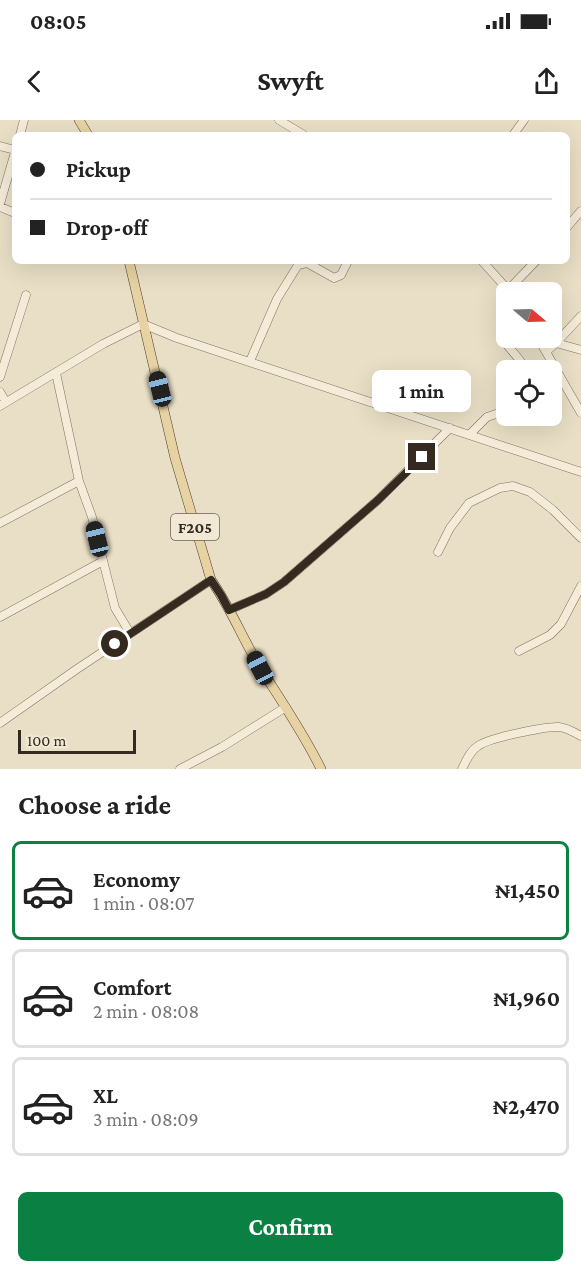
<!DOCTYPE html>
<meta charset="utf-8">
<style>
body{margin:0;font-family:"Crimson Pro",serif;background:#f2f2f2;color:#222;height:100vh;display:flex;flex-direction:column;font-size:22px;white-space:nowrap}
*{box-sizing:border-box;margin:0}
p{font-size:20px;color:#767676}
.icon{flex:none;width:33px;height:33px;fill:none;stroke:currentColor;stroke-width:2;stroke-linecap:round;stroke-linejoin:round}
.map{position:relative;height:649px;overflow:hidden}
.sheet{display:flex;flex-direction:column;background:#fff;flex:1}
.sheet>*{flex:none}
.top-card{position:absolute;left:12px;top:12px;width:558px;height:132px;border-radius:9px;box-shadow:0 6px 24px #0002;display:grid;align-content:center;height:132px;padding:0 18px;background:#fff}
.needle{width:39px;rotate:109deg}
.buttons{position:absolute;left:496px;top:162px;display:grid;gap:12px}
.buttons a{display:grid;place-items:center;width:66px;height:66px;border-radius:9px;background:#fff;box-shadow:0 6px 24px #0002;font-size:30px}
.scale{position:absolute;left:18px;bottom:15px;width:118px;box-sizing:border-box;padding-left:6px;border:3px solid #342a20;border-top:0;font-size:16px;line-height:21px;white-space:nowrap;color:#342a20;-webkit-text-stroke:4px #f1e9d5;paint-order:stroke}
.end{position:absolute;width:27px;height:27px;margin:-14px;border:8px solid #342a20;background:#fff;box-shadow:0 0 0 3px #fff}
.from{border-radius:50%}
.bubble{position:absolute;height:42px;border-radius:9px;background:#fff;box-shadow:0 6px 24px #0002;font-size:20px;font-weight:700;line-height:42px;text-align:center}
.car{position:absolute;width:18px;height:36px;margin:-18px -9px;border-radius:8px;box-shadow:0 0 4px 2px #0007;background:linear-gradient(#222 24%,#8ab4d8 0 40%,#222 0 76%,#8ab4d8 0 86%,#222 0)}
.top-card b{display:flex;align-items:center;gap:21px;height:57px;font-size:22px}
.top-card b+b{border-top:2px solid #e0e0e0}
.top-card i{width:15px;height:15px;background:#222}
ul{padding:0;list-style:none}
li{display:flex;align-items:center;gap:18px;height:99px;margin:0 12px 9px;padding:0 6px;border:3px solid #e0e0e0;border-radius:9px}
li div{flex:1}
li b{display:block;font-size:22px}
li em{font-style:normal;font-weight:700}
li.selected{border-color:#0b8043}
li>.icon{width:54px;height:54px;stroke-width:1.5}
h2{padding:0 18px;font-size:27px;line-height:72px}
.primary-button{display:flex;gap:12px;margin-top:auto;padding:12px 18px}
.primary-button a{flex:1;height:69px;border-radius:9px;background:#0b8043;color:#fff;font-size:24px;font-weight:700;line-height:69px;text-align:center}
.status{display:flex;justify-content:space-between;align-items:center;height:42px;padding:0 30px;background:#fff;direction:ltr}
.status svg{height:16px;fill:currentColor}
header{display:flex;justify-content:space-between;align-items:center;height:78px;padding:0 18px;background:#fff;font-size:27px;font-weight:700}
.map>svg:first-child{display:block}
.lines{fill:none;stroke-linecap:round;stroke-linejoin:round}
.minor-casing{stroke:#82715e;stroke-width:9}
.major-casing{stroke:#504032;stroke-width:10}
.minor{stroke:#f4ecd9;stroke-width:8}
.major{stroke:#e7d2a3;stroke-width:9}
.route{stroke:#342a20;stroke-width:8}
.labels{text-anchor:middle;stroke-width:6;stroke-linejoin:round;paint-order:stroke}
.shield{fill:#f1e9d5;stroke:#6d6356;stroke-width:1.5}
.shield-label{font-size:16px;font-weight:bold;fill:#342a20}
</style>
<div class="status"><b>08:05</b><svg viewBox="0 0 49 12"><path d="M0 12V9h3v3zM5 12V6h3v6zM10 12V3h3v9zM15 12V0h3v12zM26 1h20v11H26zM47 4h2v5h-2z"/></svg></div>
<header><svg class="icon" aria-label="back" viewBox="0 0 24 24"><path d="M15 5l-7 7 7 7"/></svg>Swyft<svg class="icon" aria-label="share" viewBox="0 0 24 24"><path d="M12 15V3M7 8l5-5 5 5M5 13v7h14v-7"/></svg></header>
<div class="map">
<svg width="581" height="649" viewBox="0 0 581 649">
<rect width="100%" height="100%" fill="#e9dfc6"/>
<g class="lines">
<defs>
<path id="minor" d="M279 0 304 15
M20 15 24 0
M513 15 524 0
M0 26 15 30
M0 84 15 32
M0 87 15 93
M567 107 581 91
M482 141 510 172
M309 144 334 158 341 155 348 141
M508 170 536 141
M507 200C489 220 522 233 524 250
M538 218 581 293
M556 223 581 196
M547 231 556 223 581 230
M250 241 277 179 298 145 316 141
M56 253 79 361 92 397 115 488 130 513
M0 257 26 175
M0 272 6 282
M0 286 103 224 143 204 177 218 581 352
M469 315 487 297 502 292 507 287
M0 403 79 361
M438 432 450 408 469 383 500 368 513 366 530 372 553 390 581 418
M229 490 266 474 284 462 378 380 450 308
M0 497 103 441
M519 531 550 515 561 504 581 466
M0 603 77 549 211 460
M180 649 222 627 286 587
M462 649C466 641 470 631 478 626 489 618 546 606 559 607 567 608 574 612 581 616"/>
<path id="major" d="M79 0 88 15
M129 141 175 338 211 460C231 488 243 520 261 549 282 582 304 614 321 649"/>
</defs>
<use href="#minor" class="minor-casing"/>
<use href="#major" class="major-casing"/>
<use href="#minor" class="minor"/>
<use href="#major" class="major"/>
</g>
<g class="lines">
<path class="route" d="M115 524 211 460 221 475 229 490 266 474 284 462 378 380 422 337"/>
</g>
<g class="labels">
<rect class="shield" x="171" y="394" width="48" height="26" rx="4.5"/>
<g class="shield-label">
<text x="195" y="413">F205</text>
</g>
</g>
</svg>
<div class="buttons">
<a><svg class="needle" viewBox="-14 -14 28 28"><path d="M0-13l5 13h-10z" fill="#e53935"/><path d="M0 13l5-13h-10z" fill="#767676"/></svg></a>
<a><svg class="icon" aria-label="locate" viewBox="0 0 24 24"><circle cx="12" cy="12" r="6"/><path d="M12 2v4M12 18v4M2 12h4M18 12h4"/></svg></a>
</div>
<div class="scale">100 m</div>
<i class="end from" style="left:115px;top:524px"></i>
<i class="end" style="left:422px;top:337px"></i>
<div class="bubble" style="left:372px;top:250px;width:99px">1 min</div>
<i class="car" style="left:160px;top:269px;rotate:346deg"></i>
<i class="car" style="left:97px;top:419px;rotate:346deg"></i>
<i class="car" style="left:260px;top:548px;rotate:332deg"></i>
<div class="top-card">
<b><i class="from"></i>Pickup</b>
<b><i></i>Drop-off</b>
</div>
</div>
<section class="sheet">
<h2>Choose a ride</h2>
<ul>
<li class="selected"><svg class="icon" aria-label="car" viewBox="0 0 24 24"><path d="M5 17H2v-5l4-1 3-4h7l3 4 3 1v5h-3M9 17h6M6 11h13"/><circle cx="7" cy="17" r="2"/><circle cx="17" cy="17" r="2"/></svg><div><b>Economy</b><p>1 min · 08:07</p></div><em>₦1,450</em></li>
<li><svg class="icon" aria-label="car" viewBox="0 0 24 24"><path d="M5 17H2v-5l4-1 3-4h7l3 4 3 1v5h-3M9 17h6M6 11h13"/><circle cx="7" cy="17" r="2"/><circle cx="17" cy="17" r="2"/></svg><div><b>Comfort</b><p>2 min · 08:08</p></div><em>₦1,960</em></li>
<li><svg class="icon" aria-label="car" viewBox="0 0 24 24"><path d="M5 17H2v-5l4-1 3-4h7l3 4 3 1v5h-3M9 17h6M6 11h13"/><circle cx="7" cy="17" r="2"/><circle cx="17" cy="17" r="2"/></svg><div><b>XL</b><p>3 min · 08:09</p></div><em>₦2,470</em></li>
</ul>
<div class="primary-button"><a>Confirm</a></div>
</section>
